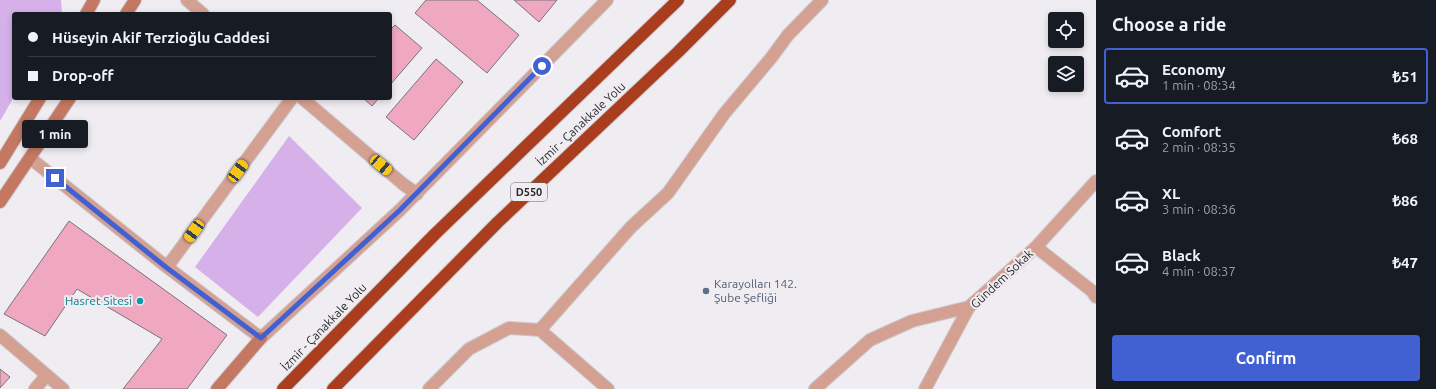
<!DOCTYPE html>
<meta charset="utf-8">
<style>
body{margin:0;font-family:Ubuntu,sans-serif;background:#20242c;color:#f1f3f6;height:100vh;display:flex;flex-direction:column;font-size:15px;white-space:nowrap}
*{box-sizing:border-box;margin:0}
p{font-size:13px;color:#9ea1a6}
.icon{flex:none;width:22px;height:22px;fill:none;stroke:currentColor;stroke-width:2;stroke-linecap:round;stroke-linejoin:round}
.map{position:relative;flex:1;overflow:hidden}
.drawer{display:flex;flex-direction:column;background:#171b24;width:340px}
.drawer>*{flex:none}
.top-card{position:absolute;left:12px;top:12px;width:380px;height:88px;border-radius:4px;box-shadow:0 2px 6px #0003;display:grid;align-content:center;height:88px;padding:0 16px;background:#171b24}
.tools{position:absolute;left:1048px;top:12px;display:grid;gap:8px}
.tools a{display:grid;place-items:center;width:36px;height:36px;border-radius:4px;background:#171b24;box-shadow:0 2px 6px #0003;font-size:20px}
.end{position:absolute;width:18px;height:18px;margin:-9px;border:5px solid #4161d3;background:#fff;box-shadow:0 0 0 2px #fff}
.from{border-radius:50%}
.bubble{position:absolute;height:28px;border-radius:4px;background:#171b24;box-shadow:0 2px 6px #0003;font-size:13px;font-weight:700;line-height:28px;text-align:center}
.car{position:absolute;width:12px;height:24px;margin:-12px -6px;border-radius:5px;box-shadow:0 0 3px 1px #0007;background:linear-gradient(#f5c518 24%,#345 0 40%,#f5c518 0 76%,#345 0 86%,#f5c518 0)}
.top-card b{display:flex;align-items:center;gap:14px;height:38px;font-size:15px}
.top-card b+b{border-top:1px solid #363941}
.top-card i{width:10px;height:10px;background:#f1f3f6}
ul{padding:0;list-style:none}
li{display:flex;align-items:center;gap:12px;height:56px;margin:0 8px 6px;padding:0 8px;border:2px solid transparent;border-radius:4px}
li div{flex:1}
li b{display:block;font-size:15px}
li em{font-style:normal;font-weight:700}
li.on{border-color:#4161d3}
li>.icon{width:36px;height:36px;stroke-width:1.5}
h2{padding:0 16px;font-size:18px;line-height:48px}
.button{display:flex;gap:8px;margin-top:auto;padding:8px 16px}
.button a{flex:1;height:46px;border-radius:4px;background:#4161d3;color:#fff;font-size:16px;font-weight:700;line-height:46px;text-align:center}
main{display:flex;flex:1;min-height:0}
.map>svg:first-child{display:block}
.green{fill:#d6b0e8}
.building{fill:#efa8bf;stroke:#7a7475}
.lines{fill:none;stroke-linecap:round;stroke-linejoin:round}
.street-casing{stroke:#ccc9ce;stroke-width:14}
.secondary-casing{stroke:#ccc9ce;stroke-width:14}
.highway-casing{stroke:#ccc9ce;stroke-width:14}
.street{stroke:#d4a091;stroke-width:12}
.secondary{stroke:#c47862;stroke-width:12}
.highway{stroke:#a93d1d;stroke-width:12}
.route{stroke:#4161d3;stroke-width:5}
.service-dot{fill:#5c6f8a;stroke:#f0edf2;stroke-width:1.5}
.culture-dot{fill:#0f9aa8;stroke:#f0edf2;stroke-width:1.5}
.labels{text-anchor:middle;stroke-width:4;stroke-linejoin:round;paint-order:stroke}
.shield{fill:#f0edf2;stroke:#646265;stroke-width:1}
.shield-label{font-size:11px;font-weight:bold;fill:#282729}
.street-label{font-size:12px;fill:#282729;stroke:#f0edf2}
.service-label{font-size:12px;fill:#4e5e75;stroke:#f0edf2;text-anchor:start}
.culture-label{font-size:12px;fill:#0d838f;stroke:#f0edf2;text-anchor:end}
</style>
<main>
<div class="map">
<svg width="1096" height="389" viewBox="0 0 1096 389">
<rect width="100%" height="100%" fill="#f0edf2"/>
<path class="green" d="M0 0H61L62 14H14V97L0 121Z
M289 136 362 208 258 317 195 267Z"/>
<path class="building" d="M426 0H477L519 35 487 73 415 13Z
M514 0H557L539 22Z
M395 25 422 48 390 85V30Z
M436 59 463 82 414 140 386 117Z
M363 98H379L372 106Z
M69 221 227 335 187 389H123L162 339 77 289 45 336 4 314Z
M0 369 10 377 0 388Z"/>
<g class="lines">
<defs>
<path id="street" d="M187 0 203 14
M302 98 403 184 417 194
M30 158 167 267 261 338 400 210 607 0
M1036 247 1092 291 1096 297
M167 267 292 98
M540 330 631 227 668 193 724 114 771 58 788 35 822 0
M0 335 63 389
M35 389 47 375
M429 389 469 349 509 328 540 330 608 389
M815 389 870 340 912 321 969 307
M925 389 969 307 1036 247 1096 181"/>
<path id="secondary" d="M86 14 94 0
M126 14 135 0
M0 163 40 98
M0 202 70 98
M217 389 261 338"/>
<path id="highway" d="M283 389 435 234 678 0
M333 389 498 222 678 52 730 0"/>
</defs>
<use href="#street" class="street-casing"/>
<use href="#secondary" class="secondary-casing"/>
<use href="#highway" class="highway-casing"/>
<use href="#street" class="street"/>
<use href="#secondary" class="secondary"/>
<use href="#highway" class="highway"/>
</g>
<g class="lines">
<path class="route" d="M55 178 167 268 261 338 400 210 542 66"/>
</g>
<circle class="service-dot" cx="706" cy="291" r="4"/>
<circle class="culture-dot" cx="140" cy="301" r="4"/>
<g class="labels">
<rect class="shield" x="511" y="183" width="36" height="18" rx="3"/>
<g class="shield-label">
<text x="529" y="196">D550</text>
</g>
<g class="street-label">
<text transform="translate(581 124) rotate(-43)" y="4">İzmir - Çanakkale Yolu</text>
<text transform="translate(1002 279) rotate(-43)" y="4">Gündem Sokak</text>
<text transform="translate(324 327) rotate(-46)" y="4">İzmir - Çanakkale Yolu</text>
</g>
<g class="service-label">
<text x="714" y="288">Karayolları 142.<tspan x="714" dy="14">Şube Şefliği</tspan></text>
</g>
<g class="culture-label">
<text x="132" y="305">Hasret Sitesi</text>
</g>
</g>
</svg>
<div class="tools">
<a><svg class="icon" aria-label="locate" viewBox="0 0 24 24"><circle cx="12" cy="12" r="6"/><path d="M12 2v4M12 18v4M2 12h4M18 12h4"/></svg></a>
<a><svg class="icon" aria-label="layers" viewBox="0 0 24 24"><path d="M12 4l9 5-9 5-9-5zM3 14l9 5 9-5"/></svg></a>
</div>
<i class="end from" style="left:542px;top:66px"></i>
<i class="end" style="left:55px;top:178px"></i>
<div class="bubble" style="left:22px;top:120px;width:66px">1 min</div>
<i class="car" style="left:381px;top:165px;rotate:130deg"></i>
<i class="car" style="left:238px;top:171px;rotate:36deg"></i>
<i class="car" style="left:194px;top:231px;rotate:216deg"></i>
<div class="top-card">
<b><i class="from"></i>Hüseyin Akif Terzioğlu Caddesi</b>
<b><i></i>Drop-off</b>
</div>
</div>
<section class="drawer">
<h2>Choose a ride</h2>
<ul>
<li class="on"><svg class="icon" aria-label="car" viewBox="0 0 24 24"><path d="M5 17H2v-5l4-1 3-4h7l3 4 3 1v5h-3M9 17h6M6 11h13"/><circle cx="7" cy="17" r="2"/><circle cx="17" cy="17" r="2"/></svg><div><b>Economy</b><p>1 min · 08:34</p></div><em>₺51</em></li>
<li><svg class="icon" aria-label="car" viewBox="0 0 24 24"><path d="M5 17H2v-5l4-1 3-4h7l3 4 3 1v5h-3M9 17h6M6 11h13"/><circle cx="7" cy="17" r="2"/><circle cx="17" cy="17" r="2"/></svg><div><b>Comfort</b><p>2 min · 08:35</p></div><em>₺68</em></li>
<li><svg class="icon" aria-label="car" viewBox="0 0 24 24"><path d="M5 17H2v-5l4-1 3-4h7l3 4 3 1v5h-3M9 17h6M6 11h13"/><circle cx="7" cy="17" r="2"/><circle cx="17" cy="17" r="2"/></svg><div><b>XL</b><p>3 min · 08:36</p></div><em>₺86</em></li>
<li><svg class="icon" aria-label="car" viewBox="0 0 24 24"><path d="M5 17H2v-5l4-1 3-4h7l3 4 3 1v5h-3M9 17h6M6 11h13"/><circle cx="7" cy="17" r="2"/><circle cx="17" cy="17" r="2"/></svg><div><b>Black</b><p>4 min · 08:37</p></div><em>₺47</em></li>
</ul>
<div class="button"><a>Confirm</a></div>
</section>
</main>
